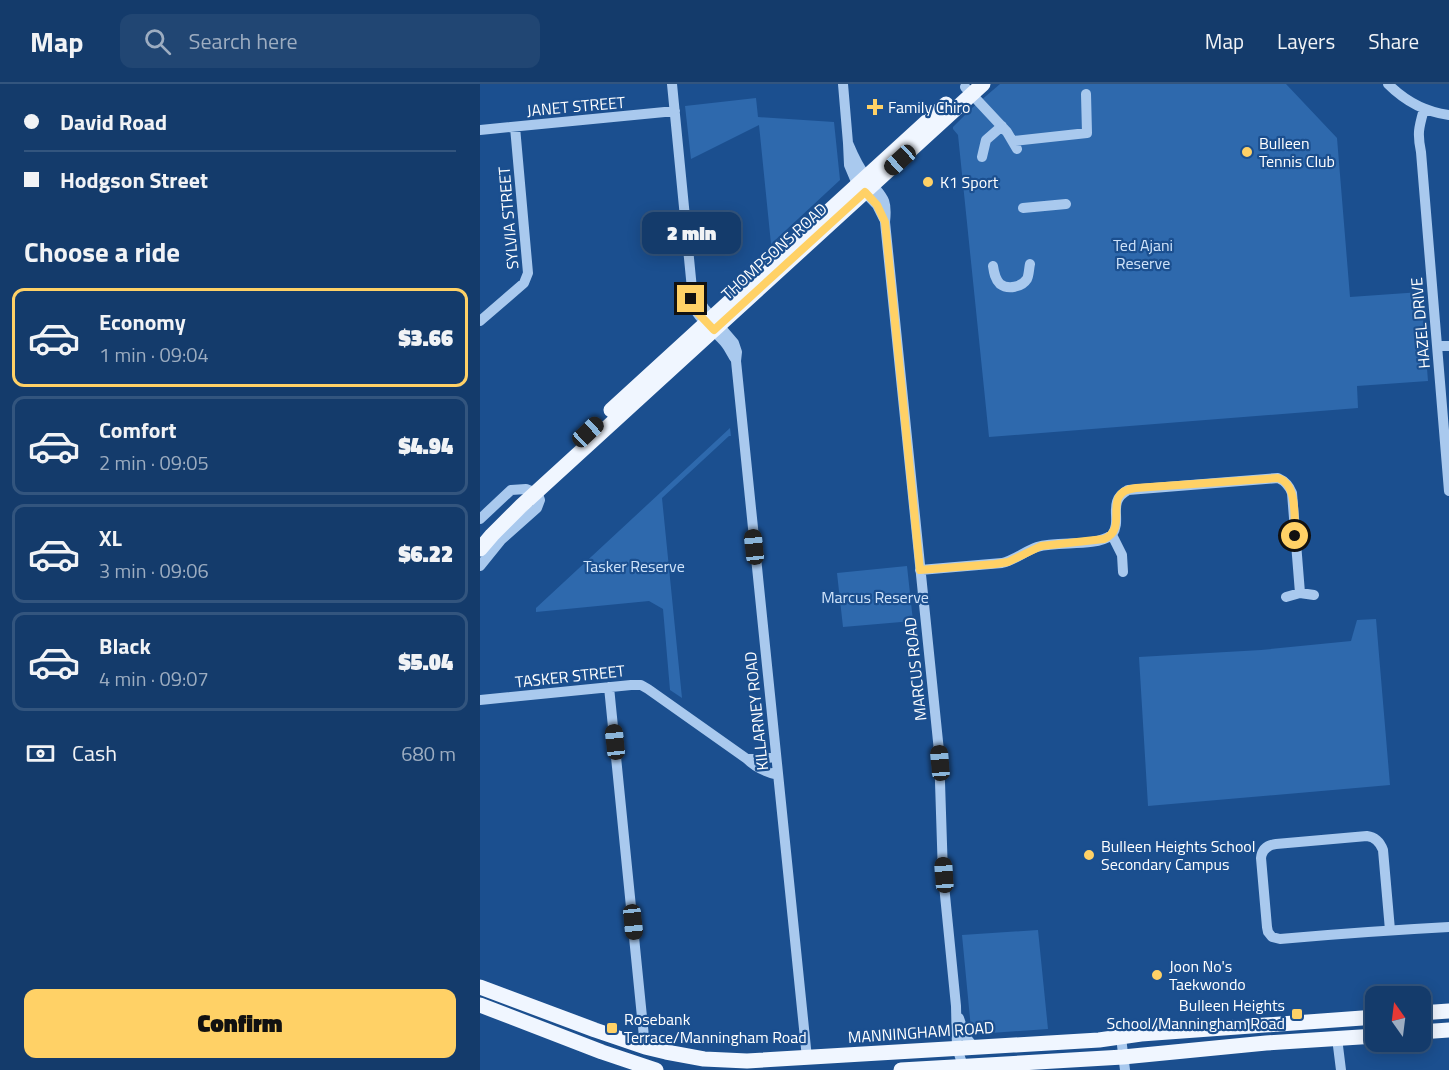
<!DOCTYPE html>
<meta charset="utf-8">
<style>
body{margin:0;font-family:"Titillium Web",sans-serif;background:#214673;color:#f1f3f6;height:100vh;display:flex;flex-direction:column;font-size:22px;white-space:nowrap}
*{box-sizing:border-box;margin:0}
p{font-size:20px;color:#9dadc1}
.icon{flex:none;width:33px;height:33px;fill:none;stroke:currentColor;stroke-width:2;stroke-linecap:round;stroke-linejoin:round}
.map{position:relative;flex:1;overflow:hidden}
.panel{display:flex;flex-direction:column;background:#143b6b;width:480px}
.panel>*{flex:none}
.guide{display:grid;align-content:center;height:132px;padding:0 24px;background:#143b6b}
.needle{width:39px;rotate:346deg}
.fabs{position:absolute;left:885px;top:902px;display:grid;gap:12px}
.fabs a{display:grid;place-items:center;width:66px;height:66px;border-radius:12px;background:#143b6b;box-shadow:0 3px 15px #0003,0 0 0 2px #33557e;font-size:30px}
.end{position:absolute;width:27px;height:27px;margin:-14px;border:8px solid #ffd166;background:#111;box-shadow:0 0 0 3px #111}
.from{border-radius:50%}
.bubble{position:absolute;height:42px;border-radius:12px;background:#143b6b;box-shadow:0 3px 15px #0003,0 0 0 2px #33557e;font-size:20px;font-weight:800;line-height:42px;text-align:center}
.car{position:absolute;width:18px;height:36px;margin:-18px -9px;border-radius:8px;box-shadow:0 0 4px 2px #0007;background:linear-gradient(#222 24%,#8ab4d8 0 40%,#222 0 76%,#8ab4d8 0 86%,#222 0)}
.guide b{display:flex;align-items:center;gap:21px;height:57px;font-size:22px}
.guide b+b{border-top:2px solid #33557e}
.guide i{width:15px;height:15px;background:#f1f3f6}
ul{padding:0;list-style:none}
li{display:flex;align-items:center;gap:18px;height:99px;margin:0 12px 9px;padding:0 12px;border:3px solid #33557e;border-radius:12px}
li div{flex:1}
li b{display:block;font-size:22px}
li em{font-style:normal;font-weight:800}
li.on{border-color:#ffd166}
li>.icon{width:54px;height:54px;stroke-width:1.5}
h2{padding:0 24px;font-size:27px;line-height:72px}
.pay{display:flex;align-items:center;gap:15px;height:66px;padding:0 24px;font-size:22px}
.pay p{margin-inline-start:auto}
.cta{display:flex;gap:12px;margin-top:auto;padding:12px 24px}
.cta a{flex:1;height:69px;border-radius:12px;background:#ffd166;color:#111;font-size:24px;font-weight:800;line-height:69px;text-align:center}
header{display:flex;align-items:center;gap:36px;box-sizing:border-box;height:84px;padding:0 30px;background:#143b6b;border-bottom:2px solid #33557e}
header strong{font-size:28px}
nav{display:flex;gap:33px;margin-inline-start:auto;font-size:21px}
.search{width:420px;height:54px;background:#214673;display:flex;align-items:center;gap:15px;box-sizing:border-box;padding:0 21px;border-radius:12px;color:#9dadc1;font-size:22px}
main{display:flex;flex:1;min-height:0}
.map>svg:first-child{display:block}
.green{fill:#2e69ad}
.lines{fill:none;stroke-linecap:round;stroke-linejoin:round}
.minor{stroke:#a9c9ee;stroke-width:10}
.major{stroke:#f0f6ff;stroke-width:15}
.route{stroke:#ffd166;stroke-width:8}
.poi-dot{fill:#ffd166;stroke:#1b4f8f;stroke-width:2}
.labels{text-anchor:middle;stroke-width:4.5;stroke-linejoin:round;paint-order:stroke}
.street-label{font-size:16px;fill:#fff;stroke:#1b4f8f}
.poi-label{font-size:16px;fill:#fff;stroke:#1b4f8f;text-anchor:start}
.park-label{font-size:16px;fill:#cfe3fa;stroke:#1b4f8f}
</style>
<header>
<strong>Map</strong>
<div class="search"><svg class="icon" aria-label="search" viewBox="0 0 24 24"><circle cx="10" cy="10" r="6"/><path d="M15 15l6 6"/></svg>Search here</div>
<nav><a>Map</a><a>Layers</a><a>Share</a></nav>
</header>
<main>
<section class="panel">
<div class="guide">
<b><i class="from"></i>David Road</b>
<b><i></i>Hodgson Street</b>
</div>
<h2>Choose a ride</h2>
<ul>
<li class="on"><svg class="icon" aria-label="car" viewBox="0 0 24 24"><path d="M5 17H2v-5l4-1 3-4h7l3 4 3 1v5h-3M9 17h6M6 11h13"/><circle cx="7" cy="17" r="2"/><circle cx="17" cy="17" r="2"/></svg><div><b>Economy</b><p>1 min · 09:04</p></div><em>$3.66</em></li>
<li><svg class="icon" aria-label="car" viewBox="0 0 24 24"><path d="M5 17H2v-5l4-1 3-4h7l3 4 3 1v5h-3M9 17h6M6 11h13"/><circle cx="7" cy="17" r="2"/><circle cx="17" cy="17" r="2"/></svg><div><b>Comfort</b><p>2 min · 09:05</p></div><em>$4.94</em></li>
<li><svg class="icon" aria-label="car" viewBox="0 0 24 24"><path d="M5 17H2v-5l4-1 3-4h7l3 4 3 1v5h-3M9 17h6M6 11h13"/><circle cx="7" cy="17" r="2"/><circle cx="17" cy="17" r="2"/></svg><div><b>XL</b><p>3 min · 09:06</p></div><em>$6.22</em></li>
<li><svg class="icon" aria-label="car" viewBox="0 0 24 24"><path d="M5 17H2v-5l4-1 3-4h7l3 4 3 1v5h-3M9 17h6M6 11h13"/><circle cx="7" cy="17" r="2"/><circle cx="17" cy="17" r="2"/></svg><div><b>Black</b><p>4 min · 09:07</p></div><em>$5.04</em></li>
</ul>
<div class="pay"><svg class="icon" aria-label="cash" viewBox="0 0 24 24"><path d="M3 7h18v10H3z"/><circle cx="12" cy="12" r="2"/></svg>Cash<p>680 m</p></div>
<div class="cta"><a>Confirm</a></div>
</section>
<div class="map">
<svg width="969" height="986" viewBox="0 0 969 986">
<rect width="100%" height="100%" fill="#1b4f8f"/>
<path class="green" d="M520 0H806L857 54 870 213 941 208 948 297 877 302 878 324 509 353 478 51 473 45V43L492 24Z
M276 14 278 33 354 38 360 96 291 160 279 41 211 75 205 22Z
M250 344 251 352H249L182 414 202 614 190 606 183 525 169 517 56 528V524Z
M427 482 433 537 363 543 357 489Z
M896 535 910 701 668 722 659 573 781 566 871 557 877 536Z
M558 846 568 945 497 950 491 945 482 851Z"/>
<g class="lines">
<path class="minor" d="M192 0 212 205C206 228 233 244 246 260 250 265 252 271 256 276
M363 0 368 59 369 81 377 100 397 121 404 135
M908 0C925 17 945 28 969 31
M485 3 527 48 537 65
M944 25C939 43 937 49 941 68L969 407
M0 46 195 27
M533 57 607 49 606 10
M368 59C373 71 379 84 387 94 401 113 408 112 405 138L459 667 463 791 476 922 477 964 483 982
M502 73 506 56 522 42
M543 124 586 120
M513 182C514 189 515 195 520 200 528 206 542 203 547 195 549 191 549 184 550 180
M212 205 224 224 254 259 257 268 256 277 327 974
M0 237 44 199 48 189 35 43
M957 262H969
M0 435 31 406 46 405 56 409 59 413 60 416 57 424 21 456 0 482
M632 451C643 435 626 418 648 406L798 394C805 397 809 401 812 409L820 509
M440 486 522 479C535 476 545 467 557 463 580 456 612 464 632 451L642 471 643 488
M806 513 820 509 834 511
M129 603 165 963
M0 616 151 601H161L168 605 267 675C276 684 285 688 298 691
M267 675H277L296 673
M910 846 903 766C900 758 895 753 887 752L796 760C788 761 782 765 781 774L787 843 788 848 792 853 800 855C856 850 913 846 969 843
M479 934 485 952 493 962
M641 953 645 986
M857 954 861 986"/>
<path class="major" d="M131 326 466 20
M0 465 12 451 41 422 503 0
M0 903 115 946 165 963 186 968 224 975 267 977 619 956 661 950 896 933
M0 921 122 968 176 986
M940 929 969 927
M940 948 969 946
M421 986 643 973 786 959 896 952"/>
</g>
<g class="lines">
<path class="route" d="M211 215 214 225 234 246 385 108 397 121 405 138 440 486 515 480 528 478 561 462 624 455C651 444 619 408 656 404L798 394C818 400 814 434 815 452"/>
</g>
<g class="poi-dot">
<path d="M392 14h6v6h6v6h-6v6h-6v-6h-6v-6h6z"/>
<circle cx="767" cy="68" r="6"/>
<circle cx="448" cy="98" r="6"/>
<circle cx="609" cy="771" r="6"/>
<circle cx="677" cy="891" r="6"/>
<rect x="811" y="924" width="12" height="12" rx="3"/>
<rect x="126" y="938" width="12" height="12" rx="3"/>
</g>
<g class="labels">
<g class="street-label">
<text transform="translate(96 22) rotate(-5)" y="6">JANET STREET</text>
<text transform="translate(28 134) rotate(-95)" y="6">SYLVIA STREET</text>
<text transform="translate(294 167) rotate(-42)" y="6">THOMPSONS ROAD</text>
<text transform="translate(940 239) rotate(-95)" y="6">HAZEL DRIVE</text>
<text transform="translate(435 585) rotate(-96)" y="6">MARCUS ROAD</text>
<text transform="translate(90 592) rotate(-6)" y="6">TASKER STREET</text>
<text transform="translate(276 627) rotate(-96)" y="6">KILLARNEY ROAD</text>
<text transform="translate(441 948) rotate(-4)" y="6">MANNINGHAM ROAD</text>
</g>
<g class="poi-label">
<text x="408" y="29">Family Chiro</text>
<text x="779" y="65">Bulleen<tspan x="779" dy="18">Tennis Club</tspan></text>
<text x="460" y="104">K1 Sport</text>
<text x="621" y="768">Bulleen Heights School<tspan x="621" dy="18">Secondary Campus</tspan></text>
<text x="689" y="888">Joon No's<tspan x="689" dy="18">Taekwondo</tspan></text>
<text x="805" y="927" text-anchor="end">Bulleen Heights<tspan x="805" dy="18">School/Manningham Road</tspan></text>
<text x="144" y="941">Rosebank<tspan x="144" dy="18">Terrace/Manningham Road</tspan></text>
</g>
<g class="park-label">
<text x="663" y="167">Ted Ajani<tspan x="663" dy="18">Reserve</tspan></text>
<text x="154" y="488">Tasker Reserve</text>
<text x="395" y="519">Marcus Reserve</text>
</g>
</g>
</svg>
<div class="fabs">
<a><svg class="needle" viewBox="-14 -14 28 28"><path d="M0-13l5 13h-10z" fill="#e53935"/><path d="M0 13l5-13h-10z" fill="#9dadc1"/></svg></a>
</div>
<i class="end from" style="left:815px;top:452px"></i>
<i class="end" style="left:211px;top:215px"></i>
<div class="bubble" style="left:162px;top:128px;width:99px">2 min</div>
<i class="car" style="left:420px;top:76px;rotate:228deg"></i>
<i class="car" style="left:108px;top:348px;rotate:47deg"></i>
<i class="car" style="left:274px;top:463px;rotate:354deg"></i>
<i class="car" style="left:135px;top:658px;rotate:354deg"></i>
<i class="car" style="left:460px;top:679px;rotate:355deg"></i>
<i class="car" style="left:464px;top:791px;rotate:356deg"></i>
<i class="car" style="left:153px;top:838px;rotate:174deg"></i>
</div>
</main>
